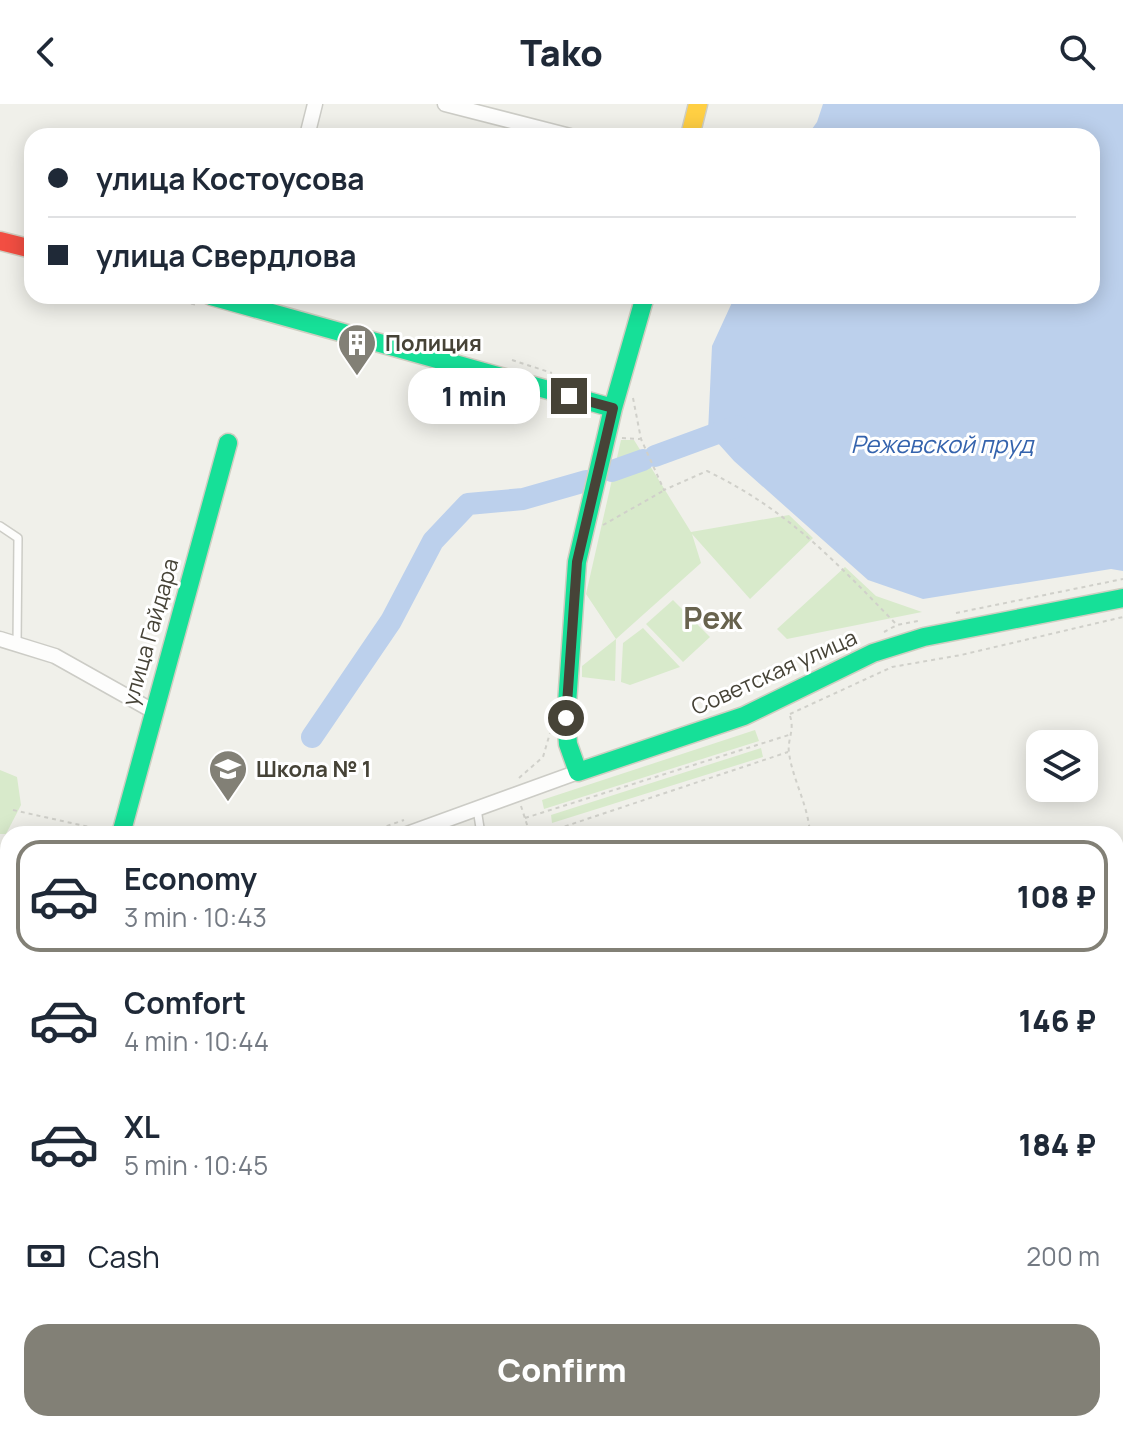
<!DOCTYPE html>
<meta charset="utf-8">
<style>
body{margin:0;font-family:Manrope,sans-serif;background:#f2f2f3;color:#1f2937;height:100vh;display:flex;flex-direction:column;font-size:30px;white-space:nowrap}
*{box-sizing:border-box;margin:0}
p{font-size:26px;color:#747a83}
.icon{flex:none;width:44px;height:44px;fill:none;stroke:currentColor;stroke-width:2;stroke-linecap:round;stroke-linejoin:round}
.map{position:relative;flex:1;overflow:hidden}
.sheet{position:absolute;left:0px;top:722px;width:1124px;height:606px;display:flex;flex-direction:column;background:#fff;border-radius:24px 24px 0 0;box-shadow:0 4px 20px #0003}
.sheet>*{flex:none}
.hud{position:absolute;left:24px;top:24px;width:1076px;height:176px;border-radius:24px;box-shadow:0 4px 20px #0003;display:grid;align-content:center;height:176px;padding:0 24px;background:#fff}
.controls{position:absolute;left:1026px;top:626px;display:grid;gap:16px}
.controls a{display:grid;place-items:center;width:72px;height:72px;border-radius:16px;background:#fff;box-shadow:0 4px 20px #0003;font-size:40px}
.end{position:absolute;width:36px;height:36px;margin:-18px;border:10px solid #464337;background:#fff;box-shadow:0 0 0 4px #fff}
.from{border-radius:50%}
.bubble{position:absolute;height:56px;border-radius:24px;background:#fff;box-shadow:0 4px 20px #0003;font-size:26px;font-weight:800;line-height:56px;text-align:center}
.hud b{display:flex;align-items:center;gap:28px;height:76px;font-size:30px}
.hud b+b{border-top:2px solid #e0e1e3}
.hud i{width:20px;height:20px;background:#1f2937}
ul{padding:14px 0 0;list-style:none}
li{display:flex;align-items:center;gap:24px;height:112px;margin:0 16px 12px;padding:0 8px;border:4px solid transparent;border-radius:24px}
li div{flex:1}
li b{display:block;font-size:30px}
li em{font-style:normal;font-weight:800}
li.active{border-color:#828076}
li>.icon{width:72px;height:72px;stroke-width:1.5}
.pay{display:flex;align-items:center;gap:20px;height:88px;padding:0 24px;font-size:30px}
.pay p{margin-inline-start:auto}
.action{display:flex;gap:16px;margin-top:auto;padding:16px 24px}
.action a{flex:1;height:92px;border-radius:24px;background:#828076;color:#fff;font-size:32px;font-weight:800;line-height:92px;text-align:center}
header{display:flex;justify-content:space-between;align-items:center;height:104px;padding:0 24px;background:#fff;font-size:36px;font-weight:800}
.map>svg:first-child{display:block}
.green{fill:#d8eacb}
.water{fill:#bcd0ec}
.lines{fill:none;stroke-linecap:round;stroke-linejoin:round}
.river{stroke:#bcd0ec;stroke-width:22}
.lane-casing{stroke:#ccccc6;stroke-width:10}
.street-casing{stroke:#ccccc6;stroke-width:17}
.fast-casing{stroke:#cfcec1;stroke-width:21}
.slow-casing{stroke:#cfcec1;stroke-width:21}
.jam-casing{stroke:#cfcec1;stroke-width:21}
.path{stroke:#d0d0ca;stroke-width:2;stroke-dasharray:4 4;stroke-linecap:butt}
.lane{stroke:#fdfdfc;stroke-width:7}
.street{stroke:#fdfdfc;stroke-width:14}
.fast{stroke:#16e098;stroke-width:18}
.slow{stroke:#ffcf43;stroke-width:18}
.jam{stroke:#f24e42;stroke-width:18}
.rail-casing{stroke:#d9d9d8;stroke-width:7}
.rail{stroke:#fff;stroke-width:4;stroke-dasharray:12;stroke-linecap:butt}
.route{stroke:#464337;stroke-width:10}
.labels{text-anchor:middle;stroke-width:6;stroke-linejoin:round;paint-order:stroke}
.poi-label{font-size:22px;font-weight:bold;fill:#464337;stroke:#fff;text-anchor:start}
.street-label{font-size:22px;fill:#464337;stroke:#fff}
.water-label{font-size:24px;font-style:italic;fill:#3463ad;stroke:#fff}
.district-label{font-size:30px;font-weight:bold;fill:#68634e;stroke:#fff}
</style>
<header><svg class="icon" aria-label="back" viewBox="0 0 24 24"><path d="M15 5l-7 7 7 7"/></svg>Tako<svg class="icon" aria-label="search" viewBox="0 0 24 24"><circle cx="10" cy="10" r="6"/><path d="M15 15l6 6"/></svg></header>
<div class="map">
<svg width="1123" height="1327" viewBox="0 0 1123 1327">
<rect width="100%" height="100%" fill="#f0f0ea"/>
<path class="green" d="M621 336H634L691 428 789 411 813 434 750 495 692 430 701 459 616 535 615 577 582 573V562L616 535 586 490Z
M845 463 876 492 922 508 787 535 777 525Z
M673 496 710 533 683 558 646 520Z
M643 524 680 563 630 581 621 578 623 539Z
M755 626 759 637 544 705 542 696Z
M761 644 763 653 552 719 551 711Z
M0 666 17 673 21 701 6 730H0Z"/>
<path class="water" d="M823 0H1123V467L1111 465 923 495 868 476 734 357 708 328 712 242 735 192H1092V32H807L817 18Z"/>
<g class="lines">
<path class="river" d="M655 352 737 322
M612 367 643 356
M312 633 391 517 433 437 468 400 523 395 586 377"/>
<defs>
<path id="lane" d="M0 422 18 434 17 541
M477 705 481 730
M0 1095 8 1093
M759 1320 767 1327
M724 1327 730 1320"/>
<path id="street" d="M445 0 570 32
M307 32 315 0
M0 535 55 552 153 607
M407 730 578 668
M0 874 8 871
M0 1274 8 1271
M234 1320 236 1327"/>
<path id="fast" d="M211 192 613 304
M645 192 613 304 577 458 566 614 568 640 578 668 744 612 873 549 924 533 1123 494
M121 730 228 339"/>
<path id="slow" d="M690 32 698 0"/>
<path id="jam" d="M0 137 32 145"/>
</defs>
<use href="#lane" class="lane-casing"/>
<use href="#street" class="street-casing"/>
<use href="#fast" class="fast-casing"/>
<use href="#slow" class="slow-casing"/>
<use href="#jam" class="jam-casing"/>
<path class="path" d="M160 192 197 201
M512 256 552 269
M633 294 641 335 664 386 707 367C788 406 836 458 897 521L918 517
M622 334 640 335
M603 421 663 387
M956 509 1123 475
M884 528 897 521
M790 610 892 563 961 551 1123 513
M790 612C795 626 787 636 789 649 793 677 808 700 810 730
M519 674 543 653 550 629
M521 702 530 730
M13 706 107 727
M525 714 792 630
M364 730 404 716
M542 730 788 648
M0 854 8 851
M1041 1320 1044 1327"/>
<use href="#lane" class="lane"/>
<use href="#street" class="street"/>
<use href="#fast" class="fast"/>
<use href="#slow" class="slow"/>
<use href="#jam" class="jam"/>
<defs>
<path id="rail" d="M913 1327V1320"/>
</defs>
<use href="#rail" class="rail-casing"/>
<use href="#rail" class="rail"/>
</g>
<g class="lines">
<path class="route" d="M566 614 577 458 613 304 569 292"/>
</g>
<defs>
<symbol id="building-pin" viewBox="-11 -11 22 30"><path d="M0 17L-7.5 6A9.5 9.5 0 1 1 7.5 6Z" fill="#828076" stroke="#fff"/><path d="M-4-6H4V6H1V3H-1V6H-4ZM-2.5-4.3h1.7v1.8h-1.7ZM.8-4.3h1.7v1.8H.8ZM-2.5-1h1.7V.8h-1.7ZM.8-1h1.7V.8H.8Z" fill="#fff"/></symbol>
<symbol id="school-pin" viewBox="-11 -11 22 30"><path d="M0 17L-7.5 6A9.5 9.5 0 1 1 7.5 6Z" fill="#828076" stroke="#fff"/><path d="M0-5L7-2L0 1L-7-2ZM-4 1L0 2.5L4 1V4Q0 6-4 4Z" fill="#fff"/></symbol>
</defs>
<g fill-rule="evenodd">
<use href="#building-pin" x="335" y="217" width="44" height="60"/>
<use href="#school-pin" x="206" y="643" width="44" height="60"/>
</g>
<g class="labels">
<g class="poi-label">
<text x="385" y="247">Полиция</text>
<text x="256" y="673">Школа № 1</text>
</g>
<g class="street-label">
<text transform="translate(150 528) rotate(-74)" y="8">улица Гайдара</text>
<text transform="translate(774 568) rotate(-24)" y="8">Советская улица</text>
</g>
<g class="water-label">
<text x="942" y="349">Режевской пруд</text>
</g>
<g class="district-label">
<text x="713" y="525">Реж</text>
</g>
</g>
</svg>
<div class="controls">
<a><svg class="icon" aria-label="layers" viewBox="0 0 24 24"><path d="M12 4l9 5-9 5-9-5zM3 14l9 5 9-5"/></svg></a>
</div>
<i class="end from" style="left:566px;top:614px"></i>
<i class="end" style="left:569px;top:292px"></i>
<div class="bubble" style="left:408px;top:264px;width:132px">1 min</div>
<div class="hud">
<b><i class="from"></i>улица Костоусова</b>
<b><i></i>улица Свердлова</b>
</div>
<section class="sheet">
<ul>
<li class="active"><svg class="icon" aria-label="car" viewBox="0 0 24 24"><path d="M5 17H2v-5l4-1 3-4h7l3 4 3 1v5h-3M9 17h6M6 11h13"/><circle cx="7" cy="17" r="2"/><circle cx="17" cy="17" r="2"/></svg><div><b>Economy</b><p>3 min · 10:43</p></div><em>108 ₽</em></li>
<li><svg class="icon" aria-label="car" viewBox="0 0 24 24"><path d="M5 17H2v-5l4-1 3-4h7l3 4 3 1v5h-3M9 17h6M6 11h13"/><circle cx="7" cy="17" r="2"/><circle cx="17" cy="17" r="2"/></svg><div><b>Comfort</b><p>4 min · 10:44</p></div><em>146 ₽</em></li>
<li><svg class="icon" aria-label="car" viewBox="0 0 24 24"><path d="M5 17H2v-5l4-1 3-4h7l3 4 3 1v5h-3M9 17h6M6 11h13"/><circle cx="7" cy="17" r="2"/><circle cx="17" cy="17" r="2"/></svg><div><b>XL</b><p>5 min · 10:45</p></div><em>184 ₽</em></li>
</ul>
<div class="pay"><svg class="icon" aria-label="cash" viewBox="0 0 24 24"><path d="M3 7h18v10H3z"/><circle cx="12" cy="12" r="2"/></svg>Cash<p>200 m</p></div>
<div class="action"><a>Confirm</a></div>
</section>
</div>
